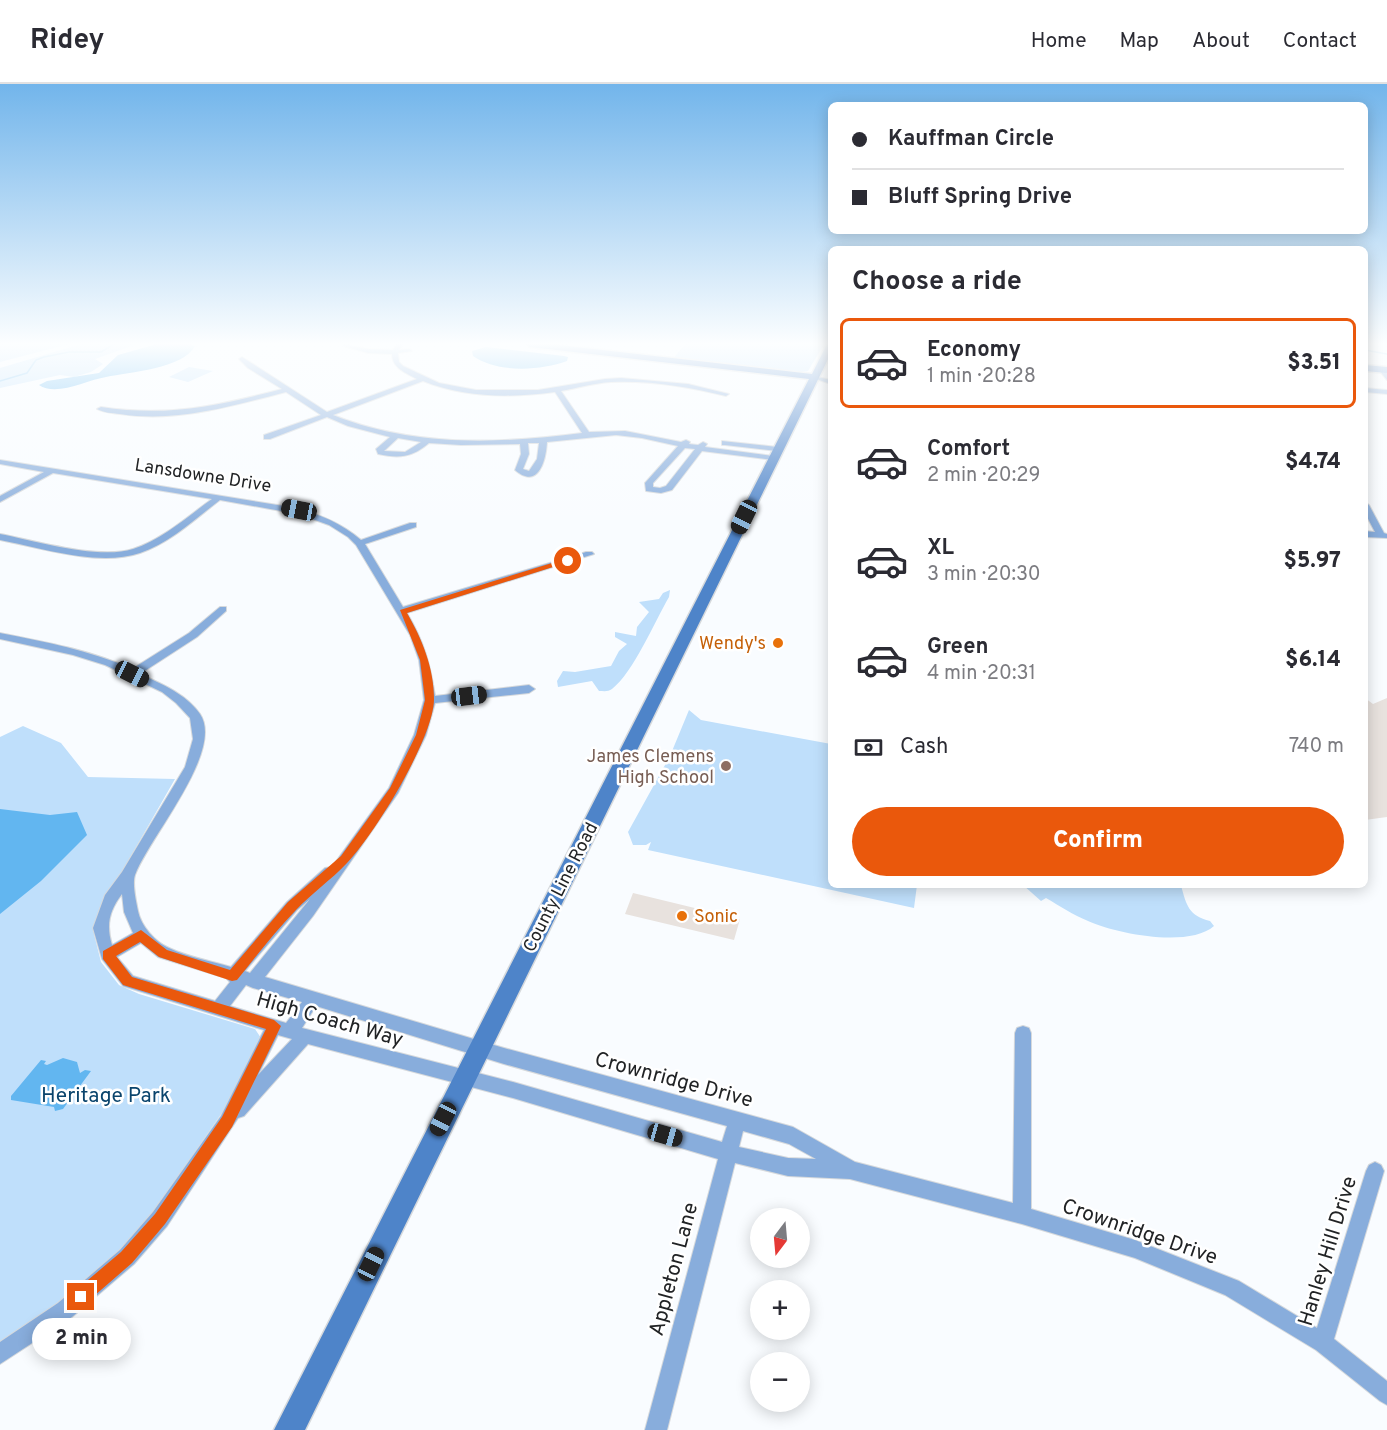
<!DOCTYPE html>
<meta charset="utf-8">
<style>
body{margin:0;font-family:Overpass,sans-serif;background:#f7f7f7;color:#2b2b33;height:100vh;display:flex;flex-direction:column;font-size:22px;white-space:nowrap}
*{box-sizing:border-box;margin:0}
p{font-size:20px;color:#7c7c81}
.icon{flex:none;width:33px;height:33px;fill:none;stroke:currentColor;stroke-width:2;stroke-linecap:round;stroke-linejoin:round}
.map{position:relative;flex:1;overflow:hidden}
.drawer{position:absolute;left:828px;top:162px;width:540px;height:642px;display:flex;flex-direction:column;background:#fff;border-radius:9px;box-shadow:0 3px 15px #0003}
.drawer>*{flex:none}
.hud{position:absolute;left:828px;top:18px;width:540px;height:132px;border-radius:9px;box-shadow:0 3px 15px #0003;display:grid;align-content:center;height:132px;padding:0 24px;background:#fff}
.needle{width:39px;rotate:196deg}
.fabs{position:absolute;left:750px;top:1124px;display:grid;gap:12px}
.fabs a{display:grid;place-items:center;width:60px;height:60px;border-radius:50%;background:#fff;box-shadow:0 3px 15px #0003;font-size:30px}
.end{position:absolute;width:27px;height:27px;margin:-14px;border:8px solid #ea580c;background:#fff;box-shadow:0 0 0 3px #fff}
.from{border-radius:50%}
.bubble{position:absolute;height:42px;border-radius:21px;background:#fff;box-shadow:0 3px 15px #0003;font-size:20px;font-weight:800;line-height:42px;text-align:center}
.car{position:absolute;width:18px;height:36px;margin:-18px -9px;border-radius:8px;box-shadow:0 0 4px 2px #0007;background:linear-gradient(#222 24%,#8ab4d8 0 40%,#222 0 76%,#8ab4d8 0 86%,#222 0)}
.hud b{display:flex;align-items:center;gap:21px;height:57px;font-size:22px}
.hud b+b{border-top:2px solid #e1e1e2}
.hud i{width:15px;height:15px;background:#2b2b33}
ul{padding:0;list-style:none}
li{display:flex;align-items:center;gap:18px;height:90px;margin:0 12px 9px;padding:0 12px;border:3px solid transparent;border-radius:9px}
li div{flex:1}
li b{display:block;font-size:22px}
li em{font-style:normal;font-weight:800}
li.on{border-color:#ea580c}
li>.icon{width:54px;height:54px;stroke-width:1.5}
h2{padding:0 24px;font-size:27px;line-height:72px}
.pay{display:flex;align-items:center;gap:15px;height:66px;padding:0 24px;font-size:22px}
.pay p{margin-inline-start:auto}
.action{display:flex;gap:12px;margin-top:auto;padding:12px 24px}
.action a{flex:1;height:69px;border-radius:36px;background:#ea580c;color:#fff;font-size:24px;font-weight:800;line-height:69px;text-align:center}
header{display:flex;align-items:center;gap:36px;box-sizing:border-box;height:84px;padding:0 30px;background:#fff;border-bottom:2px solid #e1e1e2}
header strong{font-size:28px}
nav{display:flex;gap:33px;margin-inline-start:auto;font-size:21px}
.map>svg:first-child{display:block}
.green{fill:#bfdffb}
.water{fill:#62b6f0}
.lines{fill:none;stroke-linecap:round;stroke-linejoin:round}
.stream{stroke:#62b6f0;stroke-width:1.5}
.building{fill:#e8e2de}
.street-casing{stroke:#d6d9dc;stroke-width:2}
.secondary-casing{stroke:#d6d9dc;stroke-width:3}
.street{fill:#88addc;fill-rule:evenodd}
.secondary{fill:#4e84c9;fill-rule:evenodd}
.route{fill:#ea580c}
.food-dot{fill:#e8710a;stroke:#fff;stroke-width:2}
.education-dot{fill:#8d6e63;stroke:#fff;stroke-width:2}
.labels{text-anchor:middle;stroke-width:5;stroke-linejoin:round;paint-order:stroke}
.street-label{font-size:18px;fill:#212325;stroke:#fff}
.food-label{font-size:18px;fill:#c56008;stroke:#fff;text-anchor:end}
.education-label{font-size:18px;fill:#785e54;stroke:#fff;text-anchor:end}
.near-street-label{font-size:21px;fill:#212325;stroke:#fff}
.near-park-label{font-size:21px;fill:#0a446c;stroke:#fff}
</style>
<header>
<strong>Ridey</strong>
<nav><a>Home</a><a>Map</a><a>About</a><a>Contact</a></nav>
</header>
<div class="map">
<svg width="1387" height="1346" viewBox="0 0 1387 1346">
<rect width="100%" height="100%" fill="#f9fcff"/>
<path class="green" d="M0 260H69L0 278Z
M81 260H137L95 275 103 280 91 288 74 293 60 291 0 304V284Z
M685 260H824L808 287 794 289 673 275Z
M189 283 213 287 188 298 169 293Z
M670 506 669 513C655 537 633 589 612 605 608 608 604 607 599 607L592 597 558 603 557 597 563 587 575 588 611 582 619 567 627 560 615 553V548L636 552 637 543 649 528 639 518 659 515 663 509Z
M689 626 701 636 831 660V801H917L914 824 648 766 651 758 646 761H633L628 748 670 672Z
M23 642 61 659 88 693 175 695 99 828 94 850 101 878 119 901 139 910 255 945 261 954 228 1020 146 1139 99 1188 51 1228 0 1258V653Z
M1023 801H1181C1186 821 1189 832 1210 837L1214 842C1189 864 1117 850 1088 837 1073 831 1060 822 1046 814L1041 817Z"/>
<path class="water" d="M157 260H189L195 262C183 285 129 288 106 293 87 296 56 313 39 301L47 297 99 289 118 271Z
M486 263 564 272 568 273 567 277C539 287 498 289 473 272L472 267Z
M0 725 50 731 77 728 87 751 41 797 0 830Z
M63 974 77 978 80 989 85 986 91 987 63 1025 55 1027 54 1023 11 1016V1012L41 976 46 977 44 980 47 981Z"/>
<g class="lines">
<path class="stream" d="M1365 266 1387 270
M0 297 27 289 36 276 44 273 69 268H101L114 260"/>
</g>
<path class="building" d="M1365 614 1373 620 1387 614V733L1365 736Z
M633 809 740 835 734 856 625 830Z"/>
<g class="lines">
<defs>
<path id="street" d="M343 260 368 265 393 266 397 260H403L399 266 409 265 412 267 398 269 399 278 403 282 439 299 476 306H538L605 295 621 294 688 300 729 310 726 312C690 303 649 296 611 298 594 299 578 304 561 307L589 348 625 347 681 358 686 356 690 358 689 360 698 361 703 358 707 360 705 363 773 372 777 374 773 376 702 367 672 406 661 409 646 407 645 399 678 362 642 354 616 351 547 358C546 377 538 406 515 386L521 370 520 360 461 361 429 359C413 373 399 375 378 370L376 365 390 353 348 342 327 333 270 355H264V351L321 331 286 308C232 322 176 339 120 330 112 329 104 329 97 325L101 323C168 333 217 322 282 305L248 284 239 275 242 273 327 328 417 295C406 289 392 284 392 270L368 269 343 262ZM423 297C465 314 511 314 555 308L582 349C498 360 413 363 333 331ZM398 354 421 358 405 368 384 367ZM528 359H539L537 375 529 387 523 385 529 370ZM685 364 695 365 666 402 660 404 653 403V399Z
M1381 283 1387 289V296L1378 285Z
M813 292 831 296V300L813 294Z
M1365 304 1387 306V310L1365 308Z
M722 357 777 363 781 365 777 367 725 361H722Z
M0 376 290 423C317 429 340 438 361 456L410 439H416V443L365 460 403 523 586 468H592L594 470 407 529C424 558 430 579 435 612L529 601 535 605 529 609 435 619 426 651 398 709 313 832 265 893 504 964 793 1043 855 1078 1013 1119 1015 949 1017 944 1023 942 1029 944 1031 949V1125L1135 1156 1239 1197 1317 1244 1366 1087 1369 1081 1375 1078 1381 1081 1384 1087 1334 1255 1387 1297V1321L1380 1317 1316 1266 1225 1211 1135 1174 1022 1140 850 1095 788 1092 735 1079 667 1346H645L718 1075 513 1014 308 960 244 1032 238 1034 167 1142 134 1180 72 1233 0 1280V1258L58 1219 120 1166 153 1128 221 1032 264 946 123 902 102 875 93 844 105 811 122 788 185 683 193 655 190 634 176 619 162 608 105 581 73 571 0 555V549C45 558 90 566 132 585L189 549 220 523H226V527L197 553 140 590C162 600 186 610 200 630 225 667 148 755 135 791 132 800 136 817 138 827 141 842 155 858 169 864 188 873 211 877 231 883L287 818 325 784 332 783 389 704 414 651 424 616 419 576 410 551 356 461 348 453 329 441 298 430 220 416C195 435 170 459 140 469 99 483 41 464 0 456V450C36 457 99 476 133 465 162 456 188 432 212 415L53 389 0 418V412L44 388 0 380ZM122 810 124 828 133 849 112 861C106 841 109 827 122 810ZM310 815 250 889 245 887 297 826ZM141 859 158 873 226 894 230 898 215 917 133 892 117 873ZM246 901 253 904 302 918 286 939 230 922ZM316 922 504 980 727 1042 722 1058 513 998 302 944ZM278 951 292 955 258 991ZM743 1047 789 1060 816 1075 788 1074 739 1063Z
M1365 418 1369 421 1384 449 1387 450V454L1365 453V447L1375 448 1365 429Z"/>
<path id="secondary" d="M526 260H550L812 290 827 260H831V269L305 1346H274L809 295 530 263Z
M1365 281 1387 283V289L1365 287Z"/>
</defs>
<use href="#street" class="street-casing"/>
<use href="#secondary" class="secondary-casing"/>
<use href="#street" class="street"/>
<use href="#secondary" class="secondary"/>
</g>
<linearGradient id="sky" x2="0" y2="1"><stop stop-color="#72b5eb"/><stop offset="0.58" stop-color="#fcfeff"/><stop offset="1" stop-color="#fcfeff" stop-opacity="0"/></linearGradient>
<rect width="1387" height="448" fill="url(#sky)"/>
<path class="route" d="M565 475 572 477 407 529C422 555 434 584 434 615 434 654 374 751 347 779 331 796 312 809 296 826 275 848 256 872 237 896L232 897 159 873 140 858 116 872 132 893 274 936 281 942 232 1043 165 1140 132 1179 86 1219 81 1221 75 1219 73 1213 75 1207 121 1168 155 1130 222 1033 266 945 123 901 103 875V867L141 846 167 866 230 886 288 818 341 772 390 704 416 651 425 616 420 576 400 526Z"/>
<g class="food-dot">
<circle cx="778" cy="559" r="6"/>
<circle cx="682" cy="832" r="6"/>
</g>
<circle class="education-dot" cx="726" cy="682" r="6"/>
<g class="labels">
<g class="street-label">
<text transform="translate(203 391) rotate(9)" y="6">Lansdowne Drive</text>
<text transform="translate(560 803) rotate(-63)" y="6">County Line Road</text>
</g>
<g class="food-label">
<text x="766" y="565">Wendy's</text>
<text x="694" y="838" text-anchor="start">Sonic</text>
</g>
<g class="education-label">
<text x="714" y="678">James Clemens<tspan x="714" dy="21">High School</tspan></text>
</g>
<g class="near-street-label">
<text transform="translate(330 935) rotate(16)" y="7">High Coach Way</text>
<text transform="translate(674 995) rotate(15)" y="7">Crownridge Drive</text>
<text transform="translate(1140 1147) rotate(19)" y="7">Crownridge Drive</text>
<text transform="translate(1327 1167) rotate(-73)" y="7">Hanley Hill Drive</text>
<text transform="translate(673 1185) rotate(-75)" y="7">Appleton Lane</text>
</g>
<g class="near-park-label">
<text x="106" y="1018">Heritage Park</text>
</g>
</g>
</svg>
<div class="fabs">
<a><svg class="needle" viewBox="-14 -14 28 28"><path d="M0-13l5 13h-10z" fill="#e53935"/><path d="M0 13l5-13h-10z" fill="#7c7c81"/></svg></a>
<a>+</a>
<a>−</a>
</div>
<i class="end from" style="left:568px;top:477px"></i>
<i class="end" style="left:81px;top:1213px"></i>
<div class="bubble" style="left:32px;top:1234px;width:99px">2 min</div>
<i class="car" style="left:299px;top:426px;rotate:281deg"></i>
<i class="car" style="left:744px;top:433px;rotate:206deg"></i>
<i class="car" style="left:132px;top:590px;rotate:117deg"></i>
<i class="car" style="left:469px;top:612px;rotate:83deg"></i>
<i class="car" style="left:443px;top:1035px;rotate:207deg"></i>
<i class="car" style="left:665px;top:1051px;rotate:106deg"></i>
<i class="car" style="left:371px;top:1180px;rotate:26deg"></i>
<div class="hud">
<b><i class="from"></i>Kauffman Circle</b>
<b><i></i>Bluff Spring Drive</b>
</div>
<section class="drawer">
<h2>Choose a ride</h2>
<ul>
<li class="on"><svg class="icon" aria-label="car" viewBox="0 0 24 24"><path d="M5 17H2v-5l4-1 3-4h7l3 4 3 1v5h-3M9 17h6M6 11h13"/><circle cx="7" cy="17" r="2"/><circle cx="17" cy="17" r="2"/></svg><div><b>Economy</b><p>1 min · 20:28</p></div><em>$3.51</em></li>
<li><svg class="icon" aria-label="car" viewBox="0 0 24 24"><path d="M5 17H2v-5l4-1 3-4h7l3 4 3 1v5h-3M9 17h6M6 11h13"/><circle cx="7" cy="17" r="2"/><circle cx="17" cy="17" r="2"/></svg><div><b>Comfort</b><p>2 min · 20:29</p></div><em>$4.74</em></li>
<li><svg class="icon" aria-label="car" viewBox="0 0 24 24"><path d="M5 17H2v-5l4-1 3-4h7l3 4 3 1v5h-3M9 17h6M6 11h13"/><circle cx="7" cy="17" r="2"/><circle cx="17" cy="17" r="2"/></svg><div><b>XL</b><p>3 min · 20:30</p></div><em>$5.97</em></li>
<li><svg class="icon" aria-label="car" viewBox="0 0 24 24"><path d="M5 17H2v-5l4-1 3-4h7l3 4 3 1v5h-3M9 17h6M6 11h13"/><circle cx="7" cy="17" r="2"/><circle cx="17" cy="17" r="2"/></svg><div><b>Green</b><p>4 min · 20:31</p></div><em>$6.14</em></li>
</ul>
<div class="pay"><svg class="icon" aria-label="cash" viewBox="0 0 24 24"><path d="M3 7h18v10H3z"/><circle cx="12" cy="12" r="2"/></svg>Cash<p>740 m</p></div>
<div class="action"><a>Confirm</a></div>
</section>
</div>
